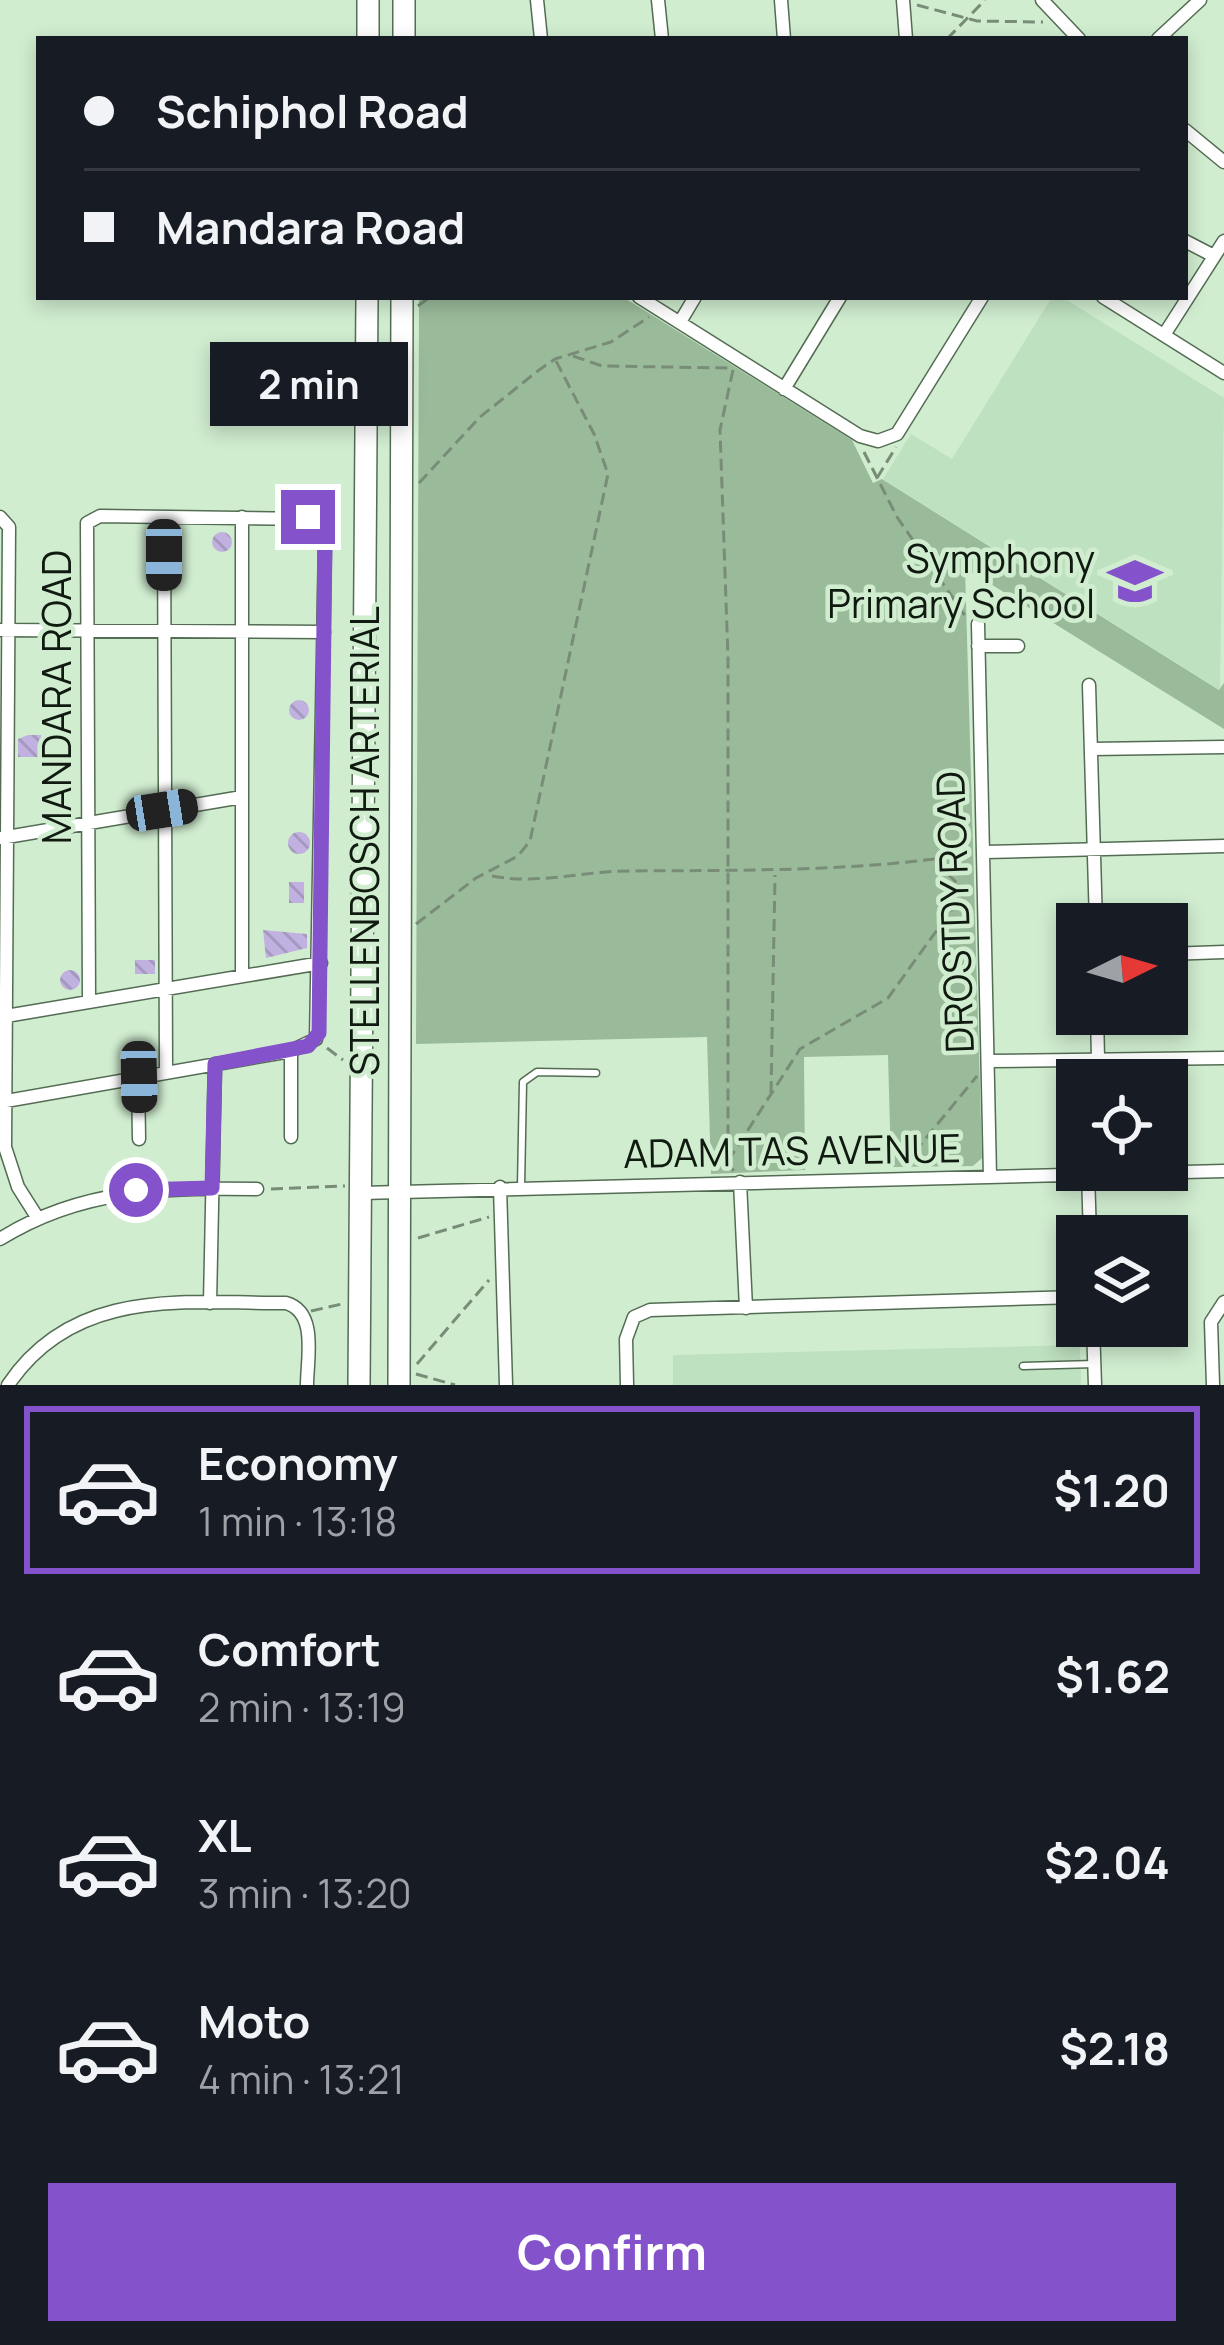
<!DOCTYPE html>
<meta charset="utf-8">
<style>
body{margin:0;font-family:Manrope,sans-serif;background:#242831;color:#f1f3f6;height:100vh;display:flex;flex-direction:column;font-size:45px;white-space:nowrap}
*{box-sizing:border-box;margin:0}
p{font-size:39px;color:#9ea1a6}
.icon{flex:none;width:66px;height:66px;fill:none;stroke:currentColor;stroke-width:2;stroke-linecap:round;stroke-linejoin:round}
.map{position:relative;height:1385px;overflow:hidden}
.side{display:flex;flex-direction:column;background:#171b24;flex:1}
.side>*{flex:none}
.guide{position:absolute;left:36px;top:36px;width:1152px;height:264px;border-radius:0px;box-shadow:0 6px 18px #0003;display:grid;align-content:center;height:264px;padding:0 48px;background:#171b24}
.needle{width:78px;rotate:85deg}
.fabs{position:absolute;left:1056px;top:903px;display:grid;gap:24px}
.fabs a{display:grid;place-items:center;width:132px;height:132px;border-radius:0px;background:#171b24;box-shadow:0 6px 18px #0003;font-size:60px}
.end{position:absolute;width:54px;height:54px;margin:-27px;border:15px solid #8452ca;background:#fff;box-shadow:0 0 0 6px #fff}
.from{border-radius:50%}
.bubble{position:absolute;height:84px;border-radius:0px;background:#171b24;box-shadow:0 6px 18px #0003;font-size:39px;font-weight:700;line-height:84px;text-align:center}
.car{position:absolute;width:36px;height:72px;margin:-36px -18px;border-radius:15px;box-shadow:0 0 9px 3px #0007;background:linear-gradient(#222 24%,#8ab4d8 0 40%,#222 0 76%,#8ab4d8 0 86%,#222 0)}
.guide b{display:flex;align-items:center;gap:42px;height:114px;font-size:45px}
.guide b+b{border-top:3px solid #363941}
.guide i{width:30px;height:30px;background:#f1f3f6}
ul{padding:21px 0 0;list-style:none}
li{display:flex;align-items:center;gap:36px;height:168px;margin:0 24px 18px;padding:0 24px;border:6px solid transparent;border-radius:0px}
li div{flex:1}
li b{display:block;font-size:45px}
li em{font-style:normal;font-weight:700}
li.selected{border-color:#8452ca}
li>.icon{width:108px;height:108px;stroke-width:1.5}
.action{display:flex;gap:24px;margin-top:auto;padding:24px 48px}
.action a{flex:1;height:138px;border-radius:0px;background:#8452ca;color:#fff;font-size:48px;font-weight:700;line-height:138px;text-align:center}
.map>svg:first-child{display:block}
.built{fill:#bee1bf}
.green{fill:#9abb9a}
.building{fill:url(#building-back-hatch)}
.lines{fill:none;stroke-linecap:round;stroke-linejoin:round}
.service-casing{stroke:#536c53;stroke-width:9}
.minor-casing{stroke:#536c53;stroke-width:15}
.primary-casing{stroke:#536c53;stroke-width:24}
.path{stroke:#788c78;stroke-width:3;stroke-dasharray:12 6;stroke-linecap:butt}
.service{stroke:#fff;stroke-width:6}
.minor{stroke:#fff;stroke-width:12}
.primary{stroke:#fff;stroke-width:21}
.route{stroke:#8452ca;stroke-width:15}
.labels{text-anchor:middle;stroke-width:9;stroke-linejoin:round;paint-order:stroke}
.poi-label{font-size:39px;fill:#101a10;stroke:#d0edd0;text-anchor:end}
.street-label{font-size:39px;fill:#101a10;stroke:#d0edd0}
</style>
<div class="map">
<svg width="1224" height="1385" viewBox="0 0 1224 1385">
<defs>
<pattern id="building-back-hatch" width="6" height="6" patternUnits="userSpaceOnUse" patternTransform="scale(3)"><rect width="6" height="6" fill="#c1b1e0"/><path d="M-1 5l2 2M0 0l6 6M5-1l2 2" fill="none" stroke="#a598bf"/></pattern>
</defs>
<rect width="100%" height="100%" fill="#d0edd0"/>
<path class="built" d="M1052 297H1062L1224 398 1220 690 883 479 911 434 952 459Z
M1080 1345 1081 1385H673V1355Z"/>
<path class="green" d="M419 297H623L852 440 873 483 882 479 1219 690 1224 683V729L965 568 982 1158 973 1166 891 1167 888 1055 804 1057 805 1170 711 1174 707 1037 416 1044Z"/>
<path class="building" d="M212 542a10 10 0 1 1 20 0a10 10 0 1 1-20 0Z
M289 710a10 10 0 1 1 20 0a10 10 0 1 1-20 0Z
M28 735H41V757H18V739Z
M288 843a11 11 0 1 1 22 0a11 11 0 1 1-22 0Z
M289 882H304V903H289Z
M263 930 307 934V948L266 958Z
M135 960H155V974H135Z
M60 980a10 10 0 1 1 20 0a10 10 0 1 1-20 0Z"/>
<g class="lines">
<defs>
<path id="service" d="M521 1187 523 1082 537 1072 596 1073
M1023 1366 1094 1364"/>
<path id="minor" d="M537 0 541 39
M658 0 662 39
M781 0 784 39
M903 0 906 39
M1042 0 1079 39
M1158 39 1200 0
M1185 130 1224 162
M1185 241 1214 256
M639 297 860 436 878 441 897 434 982 297
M1103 297 1224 373
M680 322 695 297
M1164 335 1224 241
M784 389 840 297
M0 517 9 527 5 1147 18 1187 37 1217
M164 517 166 1072
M242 517V976
M978 624 990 1176
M1 630 324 632
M978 646H1018
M1089 685 1096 924
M1092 749 1224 747
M1 838 242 797
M985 852 1224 846
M1167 954 1224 952
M1097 1014 1098 1059
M6 1016 321 963
M989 1061 1224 1058
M138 1077 139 1139
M0 1102 291 1051 316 1039 325 540 314 519 100 516 87 523 89 1002
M291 1137V1051
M1088 1174 1090 1236
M740 1182 746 1308
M500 1187 506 1385
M361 1193 1224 1171
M0 1239C82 1188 163 1188 257 1189
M210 1303 215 1064
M1093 1326 1095 1385
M8 1385C74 1287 183 1303 286 1303 318 1312 307 1359 307 1385
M627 1385 626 1339 634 1317 650 1310 1077 1297
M1213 1385 1211 1322 1224 1302"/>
<path id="primary" d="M368 39V0
M404 39V0
M359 1385 367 297
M399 1385 402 297"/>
</defs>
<use href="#service" class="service-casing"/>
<use href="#minor" class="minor-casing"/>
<use href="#primary" class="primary-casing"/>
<path class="path" d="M917 5 977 21 1043 22
M947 39 985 0
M418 306 430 297
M573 356 602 366 729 368
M733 370 720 430 728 658V1162L735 1173
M864 452 897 517 966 617
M877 478 896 447
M419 483 480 417 539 370 555 359 611 342 649 317
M935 861 962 888
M492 876C539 885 582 871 629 871 745 870 856 872 970 854
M416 924 476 878 518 856 530 841 608 474 594 434 555 359
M327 1048 343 1060
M771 1093 775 875
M728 1161 800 1049 888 998 965 891 972 889
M903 1166 977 1076
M271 1189 345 1186
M418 1238 489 1217
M311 1311 342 1304
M417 1364 489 1280
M416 1374 455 1385"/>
<use href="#service" class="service"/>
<use href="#minor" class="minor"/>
<use href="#primary" class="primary"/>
</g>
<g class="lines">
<path class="route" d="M136 1190 212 1188 215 1064 308 1046 319 1033 325 540 318 522 308 517"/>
</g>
<defs>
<symbol id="school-bare" viewBox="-9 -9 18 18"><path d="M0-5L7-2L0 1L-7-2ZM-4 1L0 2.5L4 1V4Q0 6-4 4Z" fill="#8452ca" stroke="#d0edd0" stroke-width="2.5" paint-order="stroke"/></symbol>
</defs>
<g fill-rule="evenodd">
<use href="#school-bare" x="1097" y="543" width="76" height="76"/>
</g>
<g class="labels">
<g class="poi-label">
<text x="1095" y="573">Symphony<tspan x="1095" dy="45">Primary School</tspan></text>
</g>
<g class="street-label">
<text transform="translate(57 697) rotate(-90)" y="14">MANDARA ROAD</text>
<text transform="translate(365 841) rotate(-90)" y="14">STELLENBOSCH ARTERIAL</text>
<text transform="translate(955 912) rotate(-92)" y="14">DROSTDY ROAD</text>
<text transform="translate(792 1151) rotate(-1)" y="14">ADAM TAS AVENUE</text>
</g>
</g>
</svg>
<div class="fabs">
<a><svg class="needle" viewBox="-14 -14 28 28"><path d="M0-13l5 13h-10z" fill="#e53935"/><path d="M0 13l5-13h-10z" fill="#9ea1a6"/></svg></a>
<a><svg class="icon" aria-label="locate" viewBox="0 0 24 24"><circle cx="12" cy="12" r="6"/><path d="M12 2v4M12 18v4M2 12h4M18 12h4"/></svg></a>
<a><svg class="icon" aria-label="layers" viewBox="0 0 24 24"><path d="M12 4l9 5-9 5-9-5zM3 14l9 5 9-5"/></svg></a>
</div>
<i class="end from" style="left:136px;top:1190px"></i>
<i class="end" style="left:308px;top:517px"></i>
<div class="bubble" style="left:210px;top:342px;width:198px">2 min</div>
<i class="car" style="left:164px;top:555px;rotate:180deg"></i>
<i class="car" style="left:162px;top:810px;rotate:81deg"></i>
<i class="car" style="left:139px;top:1077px;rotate:179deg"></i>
<div class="guide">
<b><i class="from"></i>Schiphol Road</b>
<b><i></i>Mandara Road</b>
</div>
</div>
<section class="side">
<ul>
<li class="selected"><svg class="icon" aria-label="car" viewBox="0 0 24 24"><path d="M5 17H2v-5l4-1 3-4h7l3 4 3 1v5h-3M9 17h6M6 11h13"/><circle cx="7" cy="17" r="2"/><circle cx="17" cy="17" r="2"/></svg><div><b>Economy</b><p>1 min · 13:18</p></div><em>$1.20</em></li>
<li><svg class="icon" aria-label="car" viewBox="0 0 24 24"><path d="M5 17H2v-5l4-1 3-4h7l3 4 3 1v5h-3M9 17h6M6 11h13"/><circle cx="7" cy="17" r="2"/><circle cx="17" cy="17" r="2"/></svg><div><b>Comfort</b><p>2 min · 13:19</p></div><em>$1.62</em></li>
<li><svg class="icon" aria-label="car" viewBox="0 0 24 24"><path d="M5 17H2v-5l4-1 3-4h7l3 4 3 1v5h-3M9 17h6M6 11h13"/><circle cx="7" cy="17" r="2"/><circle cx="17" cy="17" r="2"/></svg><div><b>XL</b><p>3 min · 13:20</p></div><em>$2.04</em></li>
<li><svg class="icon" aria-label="car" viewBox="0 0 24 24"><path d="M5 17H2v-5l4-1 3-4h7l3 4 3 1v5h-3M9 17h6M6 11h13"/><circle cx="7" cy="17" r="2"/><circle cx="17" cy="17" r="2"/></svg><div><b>Moto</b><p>4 min · 13:21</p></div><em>$2.18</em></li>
</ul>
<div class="action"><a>Confirm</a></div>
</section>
